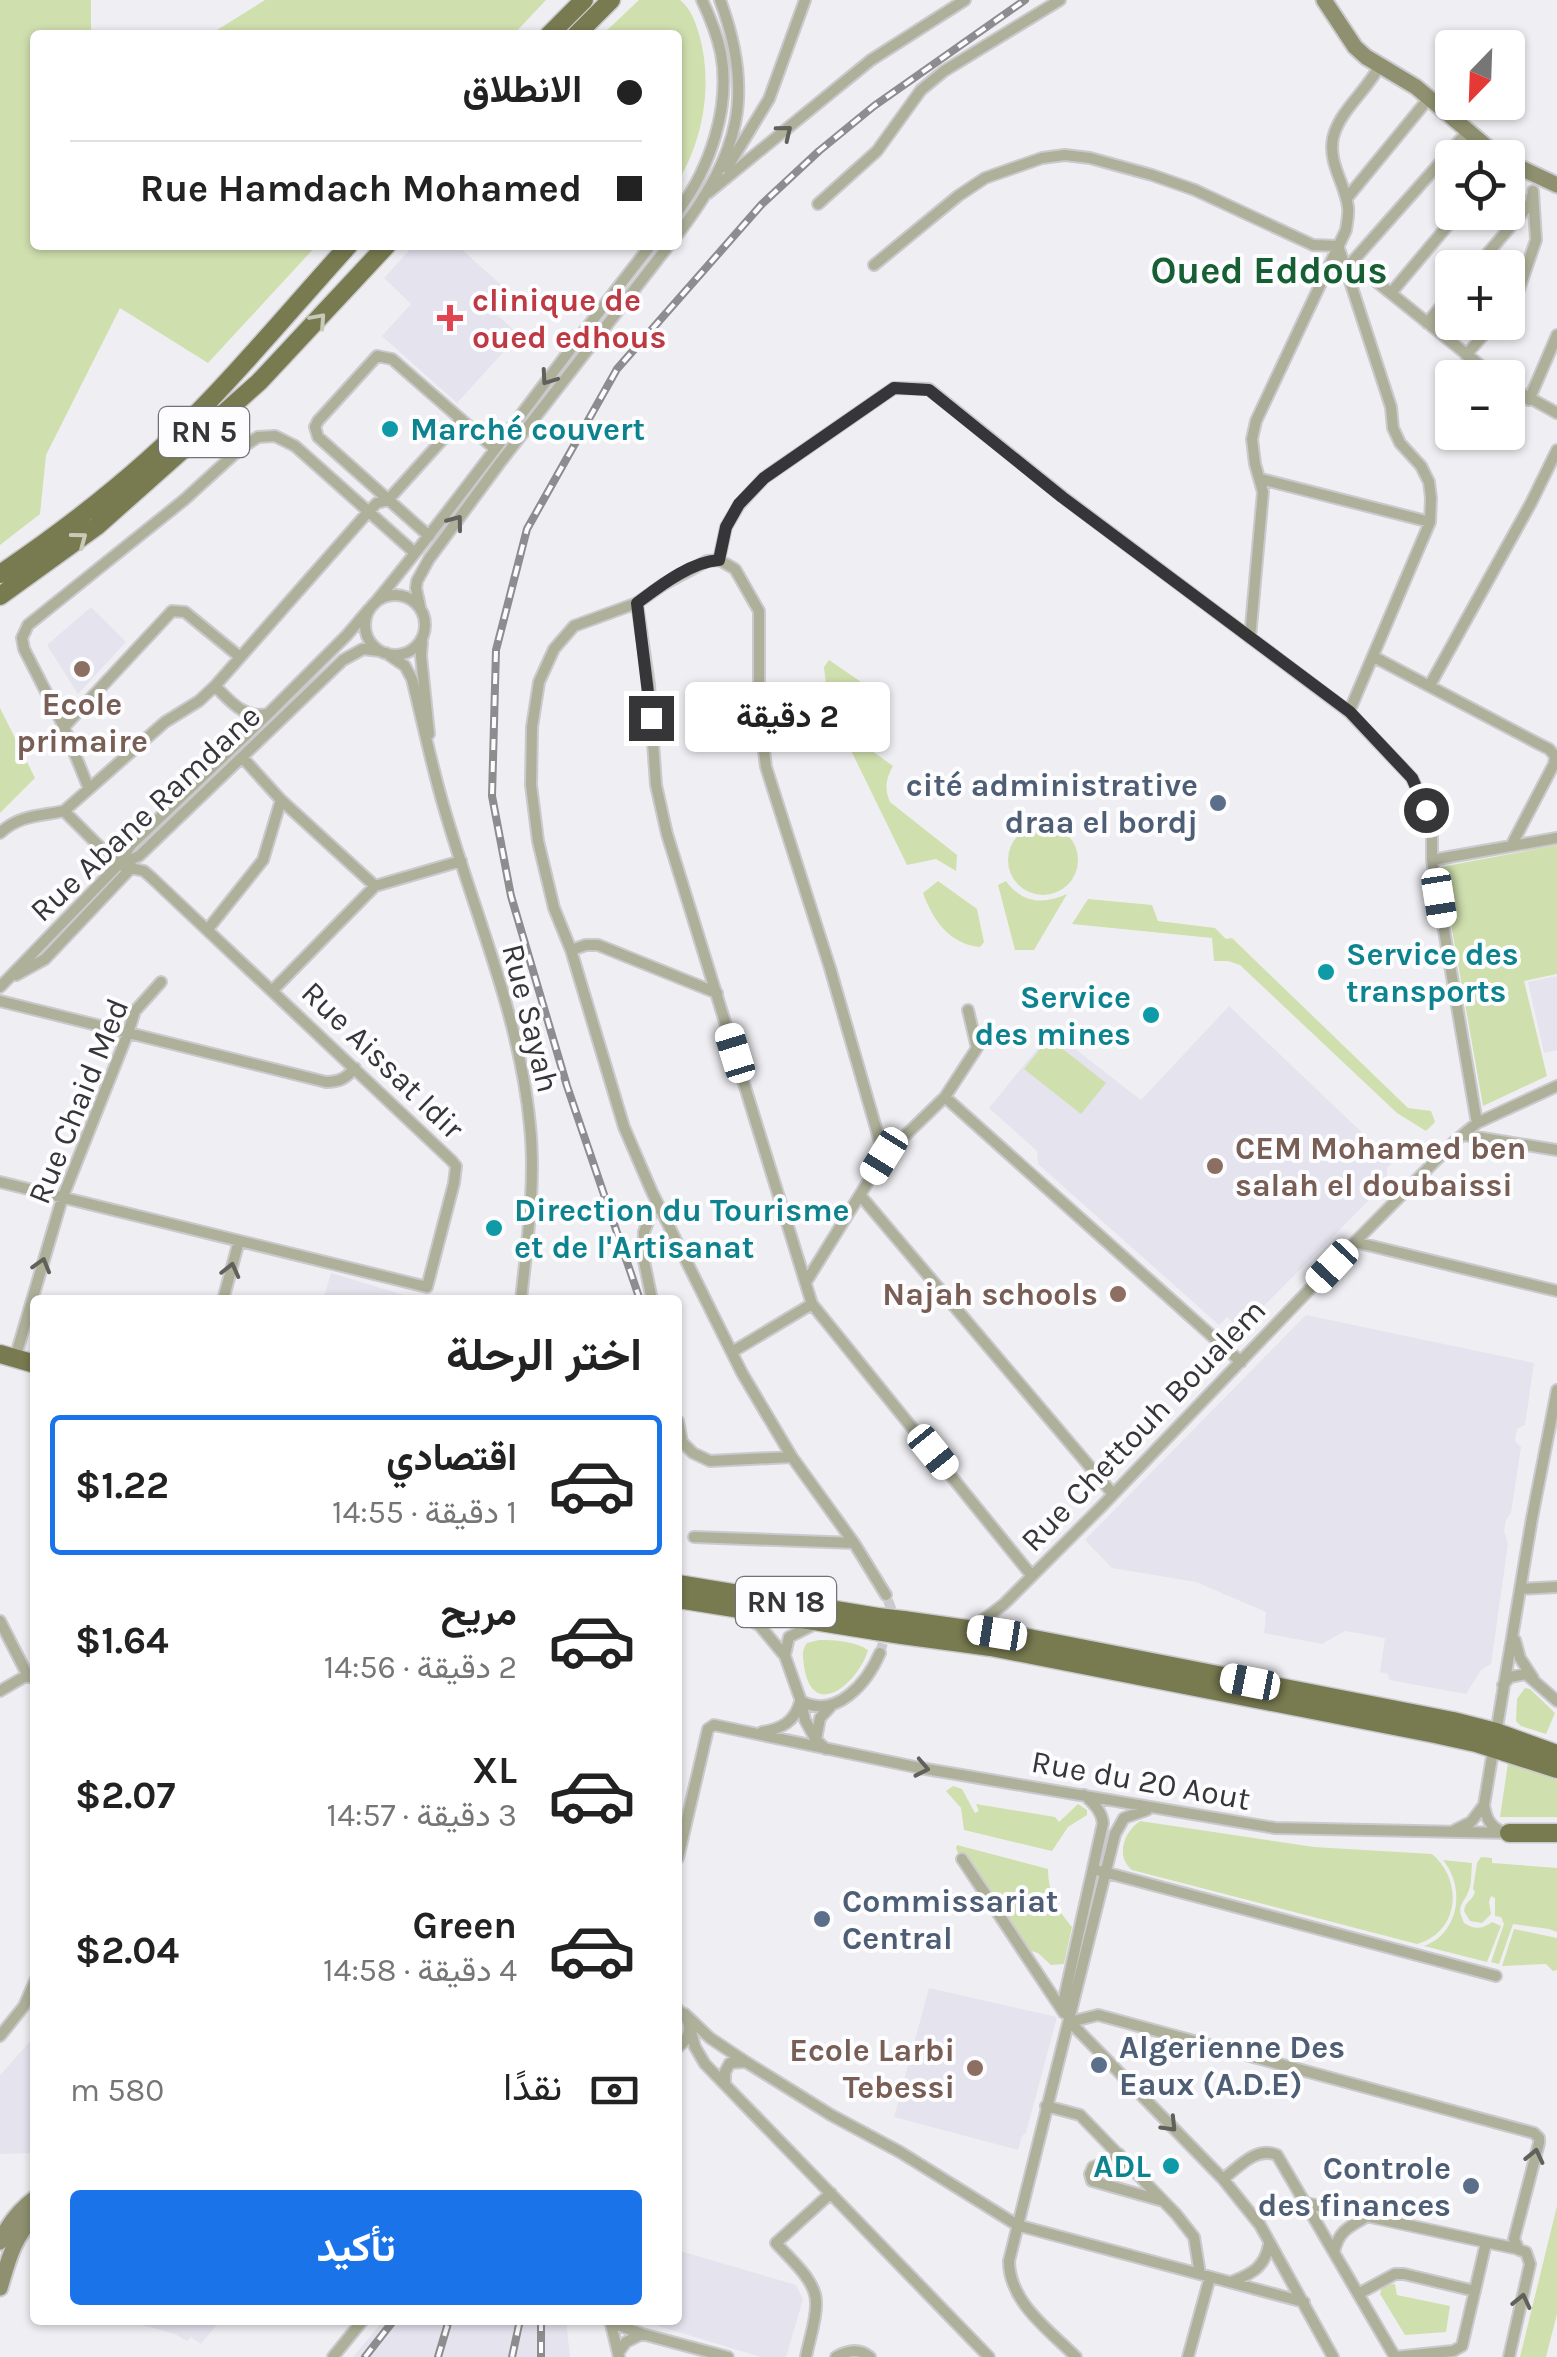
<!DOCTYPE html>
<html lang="ar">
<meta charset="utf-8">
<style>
body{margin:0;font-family:Karla,Vazirmatn,sans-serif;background:#f6f6f6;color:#222;direction:rtl;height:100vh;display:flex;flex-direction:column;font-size:38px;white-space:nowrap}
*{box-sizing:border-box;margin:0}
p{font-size:32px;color:#767676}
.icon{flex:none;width:55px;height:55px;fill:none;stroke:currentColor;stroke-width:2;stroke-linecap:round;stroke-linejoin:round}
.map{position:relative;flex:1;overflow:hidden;direction:ltr}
.details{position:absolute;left:30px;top:1295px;width:652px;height:1030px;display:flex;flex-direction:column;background:#fff;border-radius:10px;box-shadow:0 2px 8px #0004;direction:rtl}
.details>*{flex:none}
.banner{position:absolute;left:30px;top:30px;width:652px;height:220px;border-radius:10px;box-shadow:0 2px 8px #0004;direction:rtl;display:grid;align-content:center;height:220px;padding:0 40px;background:#fff}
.needle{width:65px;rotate:203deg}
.controls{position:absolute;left:1435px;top:30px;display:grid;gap:20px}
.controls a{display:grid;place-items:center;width:90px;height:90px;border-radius:10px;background:#fff;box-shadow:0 2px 8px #0004;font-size:50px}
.end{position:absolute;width:45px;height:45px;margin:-22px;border:12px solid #363638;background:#fff;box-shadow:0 0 0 5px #fff}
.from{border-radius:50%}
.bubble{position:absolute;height:70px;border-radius:10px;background:#fff;box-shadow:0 2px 8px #0004;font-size:32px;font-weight:700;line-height:70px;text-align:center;direction:rtl}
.car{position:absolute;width:30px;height:60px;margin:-30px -15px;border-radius:12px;box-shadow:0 0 8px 2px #0007;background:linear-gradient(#fff 24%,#345 0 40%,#fff 0 76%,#345 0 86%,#fff 0)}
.banner b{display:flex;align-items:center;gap:35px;height:95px;font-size:38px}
.banner b+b{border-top:2px solid #e0e0e0}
.banner i{width:25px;height:25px;background:#222}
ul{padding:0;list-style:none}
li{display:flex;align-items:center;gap:30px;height:140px;margin:0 20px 15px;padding:0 20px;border:5px solid transparent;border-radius:10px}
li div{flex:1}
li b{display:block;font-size:38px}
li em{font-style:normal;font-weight:700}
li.active{border-color:#1a73e8}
li>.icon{width:90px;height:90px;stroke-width:1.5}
h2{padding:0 40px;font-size:45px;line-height:120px}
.pay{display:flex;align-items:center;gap:25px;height:110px;padding:0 40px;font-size:38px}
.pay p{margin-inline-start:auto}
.action{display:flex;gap:20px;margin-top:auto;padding:20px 40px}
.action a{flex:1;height:115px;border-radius:10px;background:#1a73e8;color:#fff;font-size:40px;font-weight:700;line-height:115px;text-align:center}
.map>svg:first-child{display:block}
.built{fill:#e4e3ee}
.green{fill:#d0dfae}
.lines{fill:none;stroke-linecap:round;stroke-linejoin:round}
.street-tunnel{stroke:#cacace;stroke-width:10;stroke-dasharray:10 5;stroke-linecap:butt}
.street-casing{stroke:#cacace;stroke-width:14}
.secondary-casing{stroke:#cacace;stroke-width:19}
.primary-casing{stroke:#cacace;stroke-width:21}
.street{stroke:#aeb099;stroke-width:10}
.secondary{stroke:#8e906f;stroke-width:15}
.primary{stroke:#787a50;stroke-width:18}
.rail-casing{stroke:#8d8d8f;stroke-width:8}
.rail{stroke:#fdfdff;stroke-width:4;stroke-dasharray:11;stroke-linecap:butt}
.primary-bridge-casing{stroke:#cacace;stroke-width:21;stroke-linecap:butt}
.primary-bridge{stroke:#787a50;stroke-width:18}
.oneway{stroke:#60615a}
.oneway2{stroke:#c8c9b9}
.route{stroke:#363638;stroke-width:12}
.health-dot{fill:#e0444e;stroke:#fdfdff;stroke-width:4}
.culture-dot{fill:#0f9aa8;stroke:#fdfdff;stroke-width:4}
.education-dot{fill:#8d6e63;stroke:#fdfdff;stroke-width:4}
.service-dot{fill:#5c6f8a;stroke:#fdfdff;stroke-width:4}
.labels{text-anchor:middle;stroke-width:8;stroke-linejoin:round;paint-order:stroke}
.shield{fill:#fdfdff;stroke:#727274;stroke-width:2.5}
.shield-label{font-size:30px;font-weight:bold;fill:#363638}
.health-label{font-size:32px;font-weight:bold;fill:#be3a42;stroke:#fdfdff;text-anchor:start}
.culture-label{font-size:32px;font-weight:bold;fill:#0d838f;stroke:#fdfdff;text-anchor:start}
.education-label{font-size:32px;font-weight:bold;fill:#785e54;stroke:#fdfdff;text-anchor:end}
.service-label{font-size:32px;font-weight:bold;fill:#4e5e75;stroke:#fdfdff;text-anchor:end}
.street-label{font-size:32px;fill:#363638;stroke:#fdfdff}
.quarter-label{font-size:38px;font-weight:bold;fill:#165f33;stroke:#fdfdff}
</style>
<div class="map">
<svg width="1557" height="2357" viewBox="0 0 1557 2357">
<rect width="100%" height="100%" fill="#efeff3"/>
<path class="built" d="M414 245H457L509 292 493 311 519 335 457 403 382 336 411 304 384 278Z
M91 607 126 642 78 694 47 645Z
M1557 976V1050L1544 1053 1528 982Z
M1229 1006 1393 1162 1387 1168V1180L1377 1189 1378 1191 1245 1325 1237 1326 1227 1317 1219 1325 1038 1164 1037 1151 989 1108 1052 1031 1141 1100Z
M331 1273 414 1298 413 1300H323Z
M1306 1315 1534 1363 1525 1425 1517 1429 1515 1441 1521 1447 1511 1513 1506 1520 1504 1531 1508 1544 1491 1664 1481 1670 1466 1694 1389 1680 1388 1674 1380 1672 1385 1638 1345 1631 1322 1644 1264 1633 1266 1612 1196 1582 1112 1568 1085 1540Z
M929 1988 1057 2017 1026 2133 1022 2136 1018 2150 894 2117Z
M35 2036V2153L0 2154V2075Z
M680 2251 796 2285 803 2299 786 2357H761L658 2326 660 2320H678V2260Z
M124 2320H221L201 2344 191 2337 187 2341 175 2334Z
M384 2320H566L570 2357H353Z"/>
<path class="green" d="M0 0H91V35H35V245H317L208 363 120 308 46 455 40 514 0 545Z
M265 0H546L513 35H209Z
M639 0H680C691 9 695 21 699 34 713 82 704 139 678 181V35H602Z
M829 660 886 699 869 722 827 693 824 667Z
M0 708 35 778 0 813Z
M840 728 893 766C886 779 884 788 890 802L957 855 956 871 936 859 907 865Z
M1008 860a35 35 0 1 1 70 0a35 35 0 1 1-70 0Z
M1557 845V974L1524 981 1547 1076 1483 1106 1441 867Z
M938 881 977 909 984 942 980 947C949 944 933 920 923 893Z
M1006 881C1022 903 1043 905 1067 894L1034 950H1015L998 885Z
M1088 899 1152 905 1158 921 1215 928 1226 939 1232 938 1408 1108 1431 1111 1435 1122 1426 1131 1397 1113 1240 965 1228 961H1214L1212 938 1072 924Z
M1049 1038 1106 1083 1081 1114 1024 1069Z
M819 1640C835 1640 855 1641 868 1650 860 1680 813 1724 804 1666 803 1656 801 1651 807 1643Z
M1525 1688 1530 1689 1555 1713 1546 1734 1521 1726 1516 1721 1517 1699Z
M1508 1763 1557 1780V1817H1500Z
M953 1786 962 1789 975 1813 979 1811 976 1804 1055 1817 1059 1822 1078 1804 1087 1810V1815L1068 1827 1052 1851 964 1830 961 1808 946 1791Z
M1140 1821 1314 1847 1432 1854C1464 1881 1459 1932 1417 1944L1132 1870C1115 1856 1124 1832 1140 1821Z
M957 1845 1048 1869C1048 1892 1057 1910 1072 1927L1064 1964 1051 1965 1038 1953 1027 1950 959 1856 956 1848Z
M1481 1857 1492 1858V1863L1557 1868V1932L1549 1929 1513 1924 1499 1964 1491 1962 1504 1924 1501 1917 1495 1916V1898L1491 1896 1489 1902 1491 1914 1482 1923 1470 1921 1464 1911C1465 1901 1473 1900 1475 1892L1473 1889 1477 1863Z
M1443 1860 1472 1863C1471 1872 1472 1882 1469 1890 1464 1905 1455 1904 1464 1923 1474 1930 1483 1929 1492 1922L1501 1926 1487 1962 1424 1946C1459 1933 1466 1888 1443 1860Z
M1514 1929 1557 1938V1970L1553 1971 1546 1964 1502 1966Z
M1557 2206V2314L1546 2357H1520Z
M1395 2284 1397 2295 1450 2306 1446 2332 1405 2335 1380 2294 1383 2285Z"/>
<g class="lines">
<path class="street-tunnel" d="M880 1653 892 1611 886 1595"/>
<defs>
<path id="street" d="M727 168 769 99 805 0
M708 193 871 60 965 0
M1347 198 1429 98
M818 204 877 151 921 90 944 71 1060 0
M678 211C710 168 731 107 721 53 717 34 710 17 702 0
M678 234C738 155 756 96 720 0
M1352 262 1469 130
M874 265 958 196 985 178 1042 158 1065 155 1090 158 1152 175 1195 190 1313 245 1338 246 1346 269 1352 262 1496 378
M1475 268 1524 211 1531 202 1532 196
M1346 269 1391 407 1393 428 1400 443 1421 466 1429 482 1431 498 1430 522 1349 712
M1391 293 1459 212
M1508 309 1515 301 1536 240 1533 191
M1427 323 1452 293
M1466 355 1495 322
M1508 386 1557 413
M1529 400 1557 335
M1261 479 1430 522
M429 536 318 437 315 427 318 421 377 356 392 359 495 449
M719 560 726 527 739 505 764 478 894 388 929 389 1063 497 1349 712 1412 778 1426 809 1432 833V860L1477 1123
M365 625a30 30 0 1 1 60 0a30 30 0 1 1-60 0Z
M637 603 649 685 656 785 667 834 812 1304 1032 1576
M374 604C470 488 557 363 651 245
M420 607 416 588 417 581 429 559 499 464 669 245
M1250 638 1263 492 1255 464 1252 439 1256 421 1346 230C1347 222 1349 215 1348 207 1345 183 1328 164 1333 138 1339 111 1367 91 1380 65
M422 642 421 656 429 734
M386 653 405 666 412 679C423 723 432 768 445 811 475 915 520 1017 530 1126 536 1183 527 1243 521 1300
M1374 657 1539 744 1549 749 1555 756 1554 764 1511 846
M1430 685 1531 503 1557 450
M215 686C230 701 244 719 267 714
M64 727 172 611 185 612 240 657
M242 757 281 800 375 886
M89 789 165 722 199 701 215 686 369 511 377 503 388 500 461 419
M64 811 89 789 64 727 24 649 22 638 28 625 184 500 241 448 258 437 275 436 295 446 415 553
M64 811 118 865
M0 833C19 815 40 816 64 811
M1432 860 1557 838
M118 864 131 845 268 714 347 635 369 609
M208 929 263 860 281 800
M571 950 586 945H598L717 993
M16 975 45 959 132 867
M0 987 118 865 139 856 343 660 363 649 380 651
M273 990 375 886 461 861
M0 1001 326 1082C340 1082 346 1078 355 1068
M945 1097 1241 1362
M1464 1135 1557 1150
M884 1156 945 1097 977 1048 968 1010
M0 1182 427 1287 454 1183 456 1166 452 1161 152 878 144 871 118 865
M860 1195 1113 1494
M1355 1242 1557 1291
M806 1282 884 1156 830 968 766 767 759 710V611L735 569 719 560 707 561 664 584 637 603 574 626 554 649 539 682 532 727 531 785 538 841 554 908 571 950 624 1127 652 1192 742 1373 792 1457 854 1543 886 1595
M223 1300 239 1241
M652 1300 644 1261V1232L656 1201
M732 1352 812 1304
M15 1358 62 1199 128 1033 135 1011 161 982
M678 1421 682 1442 693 1453 710 1461 792 1457
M694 1537 854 1543
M1521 1589 1557 1587
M739 1613 760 1626 785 1656 801 1701 805 1720 816 1740 826 1749
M0 1621 28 1676
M971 1629 1004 1604 1102 1506 1355 1242 1454 1142 1477 1123 1557 1086
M1515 1640 1520 1658 1533 1678
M785 1655 789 1637 815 1624
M1503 1685 1510 1677 1526 1674 1557 1701
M0 1691 24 1677H34
M801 1701C836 1720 867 1683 880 1653
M762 1732C782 1729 795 1721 800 1702
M816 1739 820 1718 831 1706
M1084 1795C1093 1802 1102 1811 1103 1823L1064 1999 1070 2022 1223 2179 1260 2225 1333 2357
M1455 1830 1471 1822 1484 1805
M1503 1832C1490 1827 1486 1818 1484 1805L1532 1518 1557 1390
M678 1858 708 1729 714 1725 920 1768 1275 1828 1509 1833
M962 1859 1064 2013
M1100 1871 1496 1976
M678 2010C693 2020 693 2036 678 2047
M685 2014 710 2038 746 2062 831 2115 900 2152 1017 2225 1304 2302
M1070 2022 1098 2015 1534 2133 1539 2138V2143L1514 2239 1519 2250 1526 2252 1530 2264 1509 2357
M690 2027 695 2047 705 2064 989 2357
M0 2036 24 2006 35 1981
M725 2084V2072L730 2063 745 2062
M1046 2106 1080 2115 1176 2214 1194 2237 1200 2274
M1119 2154 1115 2159 1093 2167 1090 2174 1092 2181 1163 2201
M1223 2179C1239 2167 1256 2146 1277 2155L1395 2357 1453 2351 1462 2346 1486 2243
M1306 2203 1518 2249
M1334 2252C1339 2230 1349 2227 1368 2216
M1231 2282C1252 2274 1265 2267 1269 2244
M1358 2294 1395 2274H1404L1475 2291
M610 2320 619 2357
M610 2322 642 2334 728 2357
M618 2353 626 2342 642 2334
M333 2357 363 2320
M806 2357C809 2340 817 2319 816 2302 816 2280 789 2258 776 2243L831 2193
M836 2357C848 2350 859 2348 870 2357
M1076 2357C1049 2330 1009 2302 1009 2261L1115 1834 1124 1818 1147 1810
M1188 2357 1210 2277"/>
<path id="secondary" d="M1324 0 1355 47 1366 57 1416 87 1500 158
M1508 162 1557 185
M0 2242C8 2224 19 2210 35 2198
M0 2288C8 2261 14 2236 35 2216"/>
<path id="primary" d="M549 35 584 0
M576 35 611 0
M0 574C74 524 144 469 206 404 255 353 301 298 349 245
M0 596 97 526 259 382 387 245
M0 1354 35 1364
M678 1584 878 1617
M678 1599 876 1631
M903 1620 1024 1637 1453 1721 1496 1732 1557 1754
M902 1635 991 1647 1435 1734 1476 1743 1557 1769
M1509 1833H1557"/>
</defs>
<use href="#street" class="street-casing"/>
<use href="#secondary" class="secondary-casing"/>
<use href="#primary" class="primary-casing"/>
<use href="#street" class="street"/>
<use href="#secondary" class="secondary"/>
<use href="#primary" class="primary"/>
<defs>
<path id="rail" d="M640 1300 567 1086 511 896 492 796 496 650 527 529 617 369 762 204 819 151 874 106 1025 0
M541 2320V2357
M365 2357 394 2320
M438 2357 449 2320
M512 2357 520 2320"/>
</defs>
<use href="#rail" class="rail-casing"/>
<use href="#rail" class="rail"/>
<defs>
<path id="primary-bridge" d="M878 1617 903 1620
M876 1631 902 1635"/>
</defs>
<use href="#primary-bridge" class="primary-bridge-casing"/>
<use href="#primary-bridge" class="primary-bridge"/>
</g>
<defs><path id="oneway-chevron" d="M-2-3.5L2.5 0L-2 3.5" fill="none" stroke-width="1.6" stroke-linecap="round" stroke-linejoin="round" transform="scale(2.5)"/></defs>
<g class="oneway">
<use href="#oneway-chevron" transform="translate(785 132) rotate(-39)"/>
<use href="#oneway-chevron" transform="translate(548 378) rotate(125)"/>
<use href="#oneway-chevron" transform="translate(456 522) rotate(-53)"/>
<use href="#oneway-chevron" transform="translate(42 1265) rotate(-74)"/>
<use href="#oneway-chevron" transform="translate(231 1270) rotate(-76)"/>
<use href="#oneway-chevron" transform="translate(922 1768) rotate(11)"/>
<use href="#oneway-chevron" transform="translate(1170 2125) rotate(46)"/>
<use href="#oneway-chevron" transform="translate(1535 2156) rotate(-77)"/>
<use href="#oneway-chevron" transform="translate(1522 2301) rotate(-77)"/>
</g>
<g class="oneway2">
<use href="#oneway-chevron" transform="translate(319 320) rotate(-48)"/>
<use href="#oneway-chevron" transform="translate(80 539) rotate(-37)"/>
</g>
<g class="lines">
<path class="route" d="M651 718 637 603C660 586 690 562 719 560L726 527 739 504 764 478 894 388 929 390 1062 497 1350 712 1412 778 1426 810"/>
</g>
<path class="health-dot" d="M445 303h10v10h10v10h-10v10h-10v-10h-10v-10h10z"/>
<g class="culture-dot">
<circle cx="390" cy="429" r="10"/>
<circle cx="1326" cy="972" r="10"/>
<circle cx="1151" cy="1015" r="10"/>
<circle cx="494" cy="1228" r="10"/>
<circle cx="1171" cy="2166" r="10"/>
</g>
<g class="education-dot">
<circle cx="82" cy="669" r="10"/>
<circle cx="1215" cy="1166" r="10"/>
<circle cx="1118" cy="1294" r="10"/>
<circle cx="975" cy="2068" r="10"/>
</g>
<g class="service-dot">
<circle cx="1218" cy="803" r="10"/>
<circle cx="822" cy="1919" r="10"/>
<circle cx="1099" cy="2065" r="10"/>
<circle cx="1471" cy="2186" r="10"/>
</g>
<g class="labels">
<g class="shield">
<rect x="159" y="407" width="90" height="50" rx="8"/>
<rect x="736" y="1577" width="100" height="50" rx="8"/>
</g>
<g class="shield-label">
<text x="204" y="442">RN 5</text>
<text x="786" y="1612">RN 18</text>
</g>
<g class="health-label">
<text x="472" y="311">clinique de<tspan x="472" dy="37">oued edhous</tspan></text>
</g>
<g class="culture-label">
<text x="410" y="440">Marché couvert</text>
<text x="1346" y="965">Service des<tspan x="1346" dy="37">transports</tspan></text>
<text x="1131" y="1008" text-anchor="end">Service<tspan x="1131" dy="37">des mines</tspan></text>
<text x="514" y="1221">Direction du Tourisme<tspan x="514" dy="37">et de l'Artisanat</tspan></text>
<text x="1151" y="2177" text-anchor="end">ADL</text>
</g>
<g class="education-label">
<text x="82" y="715" text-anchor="middle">Ecole<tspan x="82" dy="37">primaire</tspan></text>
<text x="1235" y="1159" text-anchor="start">CEM Mohamed ben<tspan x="1235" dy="37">salah el doubaissi</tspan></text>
<text x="1098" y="1305">Najah schools</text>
<text x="955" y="2061">Ecole Larbi<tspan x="955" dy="37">Tebessi</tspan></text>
</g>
<g class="service-label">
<text x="1198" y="796">cité administrative<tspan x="1198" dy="37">draa el bordj</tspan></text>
<text x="842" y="1912" text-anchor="start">Commissariat<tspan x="842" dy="37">Central</tspan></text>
<text x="1119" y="2058" text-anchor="start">Algerienne Des<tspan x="1119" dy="37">Eaux (A.D.E)</tspan></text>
<text x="1451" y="2179">Controle<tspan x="1451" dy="37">des finances</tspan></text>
</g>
<g class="street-label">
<text transform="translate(145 813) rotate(-43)" y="11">Rue Abane Ramdane</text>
<text transform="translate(531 1018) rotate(76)" y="11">Rue Sayah</text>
<text transform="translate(383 1060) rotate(44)" y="11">Rue Aissat Idir</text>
<text transform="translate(78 1101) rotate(-68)" y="11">Rue Chaid Med</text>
<text transform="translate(1143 1425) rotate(-46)" y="11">Rue Chettouh Boualem</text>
<text transform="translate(1141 1780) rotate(10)" y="11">Rue du 20 Aout</text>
</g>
<g class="quarter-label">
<text x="1269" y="283">Oued Eddous</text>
</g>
</g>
</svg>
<div class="controls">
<a><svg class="needle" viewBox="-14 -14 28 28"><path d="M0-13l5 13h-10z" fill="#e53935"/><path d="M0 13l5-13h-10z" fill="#767676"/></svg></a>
<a><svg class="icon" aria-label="locate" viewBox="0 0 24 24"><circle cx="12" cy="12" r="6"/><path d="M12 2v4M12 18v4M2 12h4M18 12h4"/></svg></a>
<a>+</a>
<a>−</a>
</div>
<i class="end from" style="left:1426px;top:810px"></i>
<i class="end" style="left:651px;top:718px"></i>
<div class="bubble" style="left:685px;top:682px;width:205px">2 دقيقة</div>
<i class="car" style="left:1439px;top:898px;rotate:171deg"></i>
<i class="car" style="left:735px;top:1053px;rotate:343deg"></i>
<i class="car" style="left:884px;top:1156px;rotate:212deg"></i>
<i class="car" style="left:1332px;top:1266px;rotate:223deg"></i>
<i class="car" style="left:933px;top:1452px;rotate:141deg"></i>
<i class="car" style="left:997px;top:1633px;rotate:279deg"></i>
<i class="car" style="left:1250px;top:1682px;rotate:281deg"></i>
<div class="banner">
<b><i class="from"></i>الانطلاق</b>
<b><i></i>Rue Hamdach Mohamed</b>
</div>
<section class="details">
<h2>اختر الرحلة</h2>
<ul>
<li class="active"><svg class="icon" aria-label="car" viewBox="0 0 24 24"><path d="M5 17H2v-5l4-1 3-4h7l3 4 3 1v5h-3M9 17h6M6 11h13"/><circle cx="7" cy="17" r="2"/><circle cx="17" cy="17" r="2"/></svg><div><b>اقتصادي</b><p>1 دقيقة · 14:55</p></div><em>$1.22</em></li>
<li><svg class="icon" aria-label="car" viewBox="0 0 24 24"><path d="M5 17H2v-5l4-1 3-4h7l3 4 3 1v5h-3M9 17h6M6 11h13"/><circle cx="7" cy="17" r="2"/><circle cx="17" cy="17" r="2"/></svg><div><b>مريح</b><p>2 دقيقة · 14:56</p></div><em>$1.64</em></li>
<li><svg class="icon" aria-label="car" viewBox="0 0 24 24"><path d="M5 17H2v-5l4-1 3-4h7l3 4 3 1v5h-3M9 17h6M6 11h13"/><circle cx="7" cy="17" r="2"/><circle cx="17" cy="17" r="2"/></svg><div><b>XL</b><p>3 دقيقة · 14:57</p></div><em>$2.07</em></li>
<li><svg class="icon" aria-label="car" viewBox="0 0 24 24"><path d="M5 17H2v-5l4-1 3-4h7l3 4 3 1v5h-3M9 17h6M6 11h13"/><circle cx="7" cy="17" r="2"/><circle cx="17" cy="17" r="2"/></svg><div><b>Green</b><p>4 دقيقة · 14:58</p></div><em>$2.04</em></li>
</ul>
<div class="pay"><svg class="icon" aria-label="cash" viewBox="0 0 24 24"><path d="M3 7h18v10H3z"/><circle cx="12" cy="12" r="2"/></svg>نقدًا<p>580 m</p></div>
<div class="action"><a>تأكيد</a></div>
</section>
</div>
